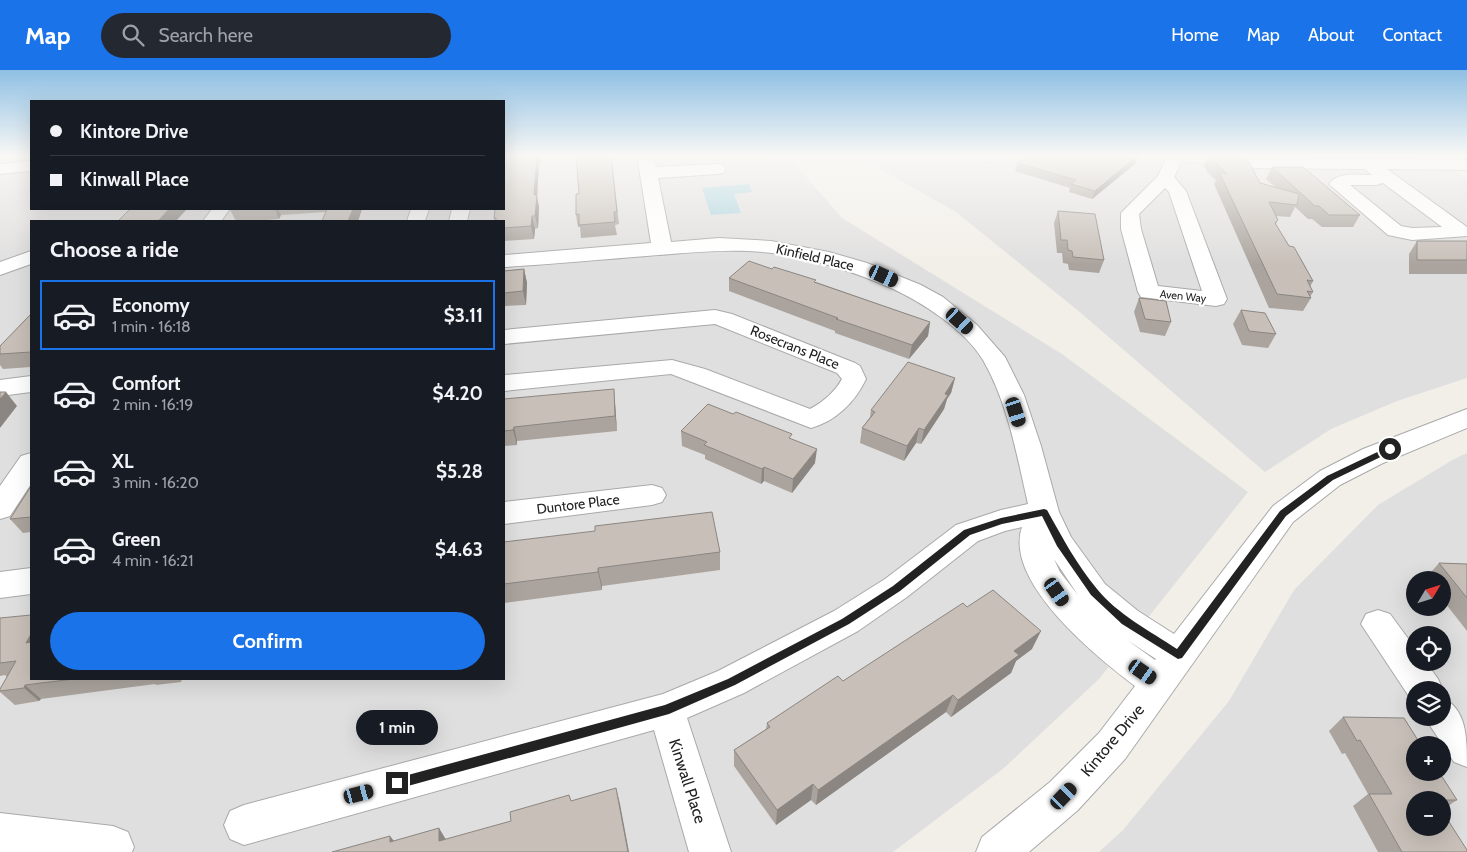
<!DOCTYPE html>
<meta charset="utf-8">
<style>
body{margin:0;font-family:Cabin,sans-serif;background:#242831;color:#f1f3f6;height:100vh;display:flex;flex-direction:column;font-size:19px;white-space:nowrap}
*{box-sizing:border-box;margin:0}
p{font-size:16px;color:#9ea1a6}
.icon{flex:none;width:28px;height:28px;fill:none;stroke:currentColor;stroke-width:2;stroke-linecap:round;stroke-linejoin:round}
.map{position:relative;flex:1;overflow:hidden}
.drawer{position:absolute;left:30px;top:150px;width:475px;height:460px;display:flex;flex-direction:column;background:#171b24;border-radius:0px;box-shadow:0 5px 20px #0002}
.drawer>*{flex:none}
.banner{position:absolute;left:30px;top:30px;width:475px;height:110px;border-radius:0px;box-shadow:0 5px 20px #0002;display:grid;align-content:center;height:110px;padding:0 20px;background:#171b24}
.needle{width:32px;rotate:52deg}
.fabs{position:absolute;left:1406px;top:501px;display:grid;gap:10px}
.fabs a{display:grid;place-items:center;width:45px;height:45px;border-radius:50%;background:#171b24;box-shadow:0 5px 20px #0002;font-size:25px}
.end{position:absolute;width:22px;height:22px;margin:-11px;border:6px solid #222;background:#fff;box-shadow:0 0 0 2px #fff}
.from{border-radius:50%}
.bubble{position:absolute;height:35px;border-radius:18px;background:#171b24;box-shadow:0 5px 20px #0002;font-size:16px;font-weight:700;line-height:35px;text-align:center}
.car{position:absolute;width:15px;height:30px;margin:-15px -8px;border-radius:6px;box-shadow:0 0 4px 1px #0007;background:linear-gradient(#222 24%,#8ab4d8 0 40%,#222 0 76%,#8ab4d8 0 86%,#222 0)}
.banner b{display:flex;align-items:center;gap:18px;height:48px;font-size:19px}
.banner b+b{border-top:1px solid #363941}
.banner i{width:12px;height:12px;background:#f1f3f6}
ul{padding:0;list-style:none}
li{display:flex;align-items:center;gap:15px;height:70px;margin:0 10px 8px;padding:0 10px;border:2px solid transparent;border-radius:0px}
li div{flex:1}
li b{display:block;font-size:19px}
li em{font-style:normal;font-weight:700}
li.selected{border-color:#1a73e8}
li>.icon{width:45px;height:45px;stroke-width:1.5}
h2{padding:0 20px;font-size:22px;line-height:60px}
.cta{display:flex;gap:10px;margin-top:auto;padding:10px 20px}
.cta a{flex:1;height:58px;border-radius:30px;background:#1a73e8;color:#fff;font-size:20px;font-weight:700;line-height:58px;text-align:center}
header{display:flex;align-items:center;gap:30px;box-sizing:border-box;height:70px;padding:0 25px;background:#1a73e8;color:#fff}
header strong{font-size:24px}
nav{display:flex;gap:28px;margin-inline-start:auto;font-size:18px}
.search{width:350px;height:45px;background:#242831;display:flex;align-items:center;gap:12px;box-sizing:border-box;padding:0 18px;border-radius:28px;color:#9ea1a6;font-size:19px}
.map>svg:first-child{display:block}
.residential{fill:#e0dfdf;fill-rule:evenodd}
.water{fill:#aad3df}
.lines{fill:none;stroke-linecap:round;stroke-linejoin:round}
.minor-casing{stroke:#a9a9a9;stroke-width:2}
.minor{fill:#fff;fill-rule:evenodd}
.wall{fill:#aba49e}
.shaded-wall{fill:#8b8681}
.building{fill:#c7bfb8;stroke:#8b8681}
.route{fill:#222}
.labels{text-anchor:middle;stroke-width:4.5;stroke-linejoin:round;paint-order:stroke}
.far-street-label{font-size:11px;fill:#222;stroke:#fff}
.street-label{font-size:14px;fill:#222;stroke:#fff}
.near-street-label{font-size:16px;fill:#222;stroke:#fff}
</style>
<header>
<strong>Map</strong>
<div class="search"><svg class="icon" aria-label="search" viewBox="0 0 24 24"><circle cx="10" cy="10" r="6"/><path d="M15 15l6 6"/></svg>Search here</div>
<nav><a>Home</a><a>Map</a><a>About</a><a>Contact</a></nav>
</header>
<div class="map">
<svg width="1467" height="782" viewBox="0 0 1467 782">
<rect width="100%" height="100%" fill="#f2efe9"/>
<path class="residential" d="M0 85H31V139H504V85H787L842 148 1062 284 1248 422 1099 609 1004 698 893 782H0ZM31 151H504V609H31Z
M855 85H1433L1467 108V308L1397 331 1331 359 1265 402 1081 243 956 142Z
M1467 383V782H1099L1123 760 1229 631 1294 520 1378 435 1454 389ZM1415 510H1442V538H1415ZM1415 565H1442V592H1415ZM1415 620H1442V648H1415ZM1415 675H1442V702H1415ZM1415 730H1442V758H1415Z"/>
<path class="water" d="M749 114 752 122 734 124 741 143 711 145 702 118Z"/>
<g class="lines">
<defs>
<path id="minor" d="M637 85H653L656 97 717 94 723 95 726 99 723 103 717 104 658 108 671 172 719 168 771 171 829 182 867 193 921 215 943 227 977 255 1005 287 1024 325 1041 376 1059 442 1071 467 1105 514 1138 541 1174 564 1273 436 1320 401 1363 379 1467 339V358L1383 393 1340 415 1293 452 1125 689 1078 740 1029 782H976L982 767 1050 712 1099 663 1135 616C1098 588 1003 512 1022 457L1005 461 978 471 907 527 858 561 744 623 687 648 731 782H689L654 660 244 775 230 769 224 755 230 741 244 735 663 624 718 601 834 541 885 509 956 455 1001 440 1028 434C1017 386 1008 333 983 290 965 260 922 232 891 218 852 201 815 189 772 183 734 178 696 182 659 185 607 189 555 194 504 197V185L651 173ZM1054 489 1078 525 1060 502ZM1127 570 1156 589 1155 590Z
M970 85H1000C993 94 982 91 972 89Z
M1164 85 1467 90V100L1387 99 1467 157V166L1412 170 1388 165 1329 114C1338 101 1358 105 1372 105L1365 99 1256 98 1182 91 1174 107 1186 121 1227 229 1224 234 1216 236 1141 227 1138 222 1121 159V143L1158 106 1166 89ZM1383 113 1442 157 1412 158 1401 156 1350 115H1376ZM1165 118 1169 122 1202 221 1158 216 1141 159 1139 144Z
M31 91V101L0 104V94Z
M212 139H230L221 151H203Z
M411 139H429L425 151H407Z
M452 139H470L467 151H449Z
M31 181V194L0 205V192Z
M715 240 732 244 855 293 860 296 866 309C855 332 836 351 811 358L671 304 504 321V305L672 290 705 299 810 339C823 332 835 322 842 309L837 303 715 254 504 274V260Z
M31 306V322L0 326V310Z
M31 383V414L10 446 0 449V416L21 386Z
M652 415 662 418 666 425 662 432 652 435 504 454V432Z
M31 498V524L0 528V502Z
M1378 540 1390 544 1415 578V592H1426L1438 609 1443 620 1442 621 1415 620V632L1412 631 1361 554 1366 544Z
M1442 627C1467 640 1467 667 1467 697L1454 692 1425 648H1442Z
M0 743 113 756 128 762 134 777 132 782H0Z"/>
</defs>
<use href="#minor" class="minor-casing"/>
<use href="#minor" class="minor"/>
</g>
<path class="wall" d="M504 85H542L541 93H539L537 127 539 137 538 158 535 159 534 169 504 171V151H494V148Z
M611 85 619 154 615 155 617 165 581 168 580 157H578L576 145 579 124Z
M1028 85H1139L1136 93 1092 129 1069 122 1070 118 1015 101 1017 93Z
M1209 85H1233L1260 113 1275 117 1266 109 1272 97 1360 145 1353 157H1322L1312 149H1308L1295 137 1290 147 1276 146 1278 150 1276 154 1289 176 1313 211 1310 217 1313 222 1310 227 1311 228 1303 241 1269 238 1214 114 1216 110 1207 102 1204 95Z
M231 139H362L358 151H322L326 142 281 145 279 149 253 151H236L230 140Z
M1058 141 1104 190 1099 203 1069 200 1068 194 1063 193 1062 183H1057L1054 153Z
M1417 171H1467V204H1409V184Z
M524 199 527 213 526 235 504 236V201Z
M729 208 816 212 930 252 928 266 909 289 835 263V261L729 221Z
M1139 228 1171 252 1165 266 1140 262 1134 242Z
M1241 240 1276 264 1268 278 1242 275 1233 254Z
M31 244V297L3 299 0 295V276Z
M955 308 951 323 947 329 944 339 921 374 916 373 904 391 860 373 862 358 870 347 871 340Z
M504 329 615 333 617 361 517 371V375L504 376Z
M681 361 791 369 815 393 792 423 764 411 761 414 705 389V385L682 376Z
M31 416V462L23 463 10 449Z
M504 472 720 482V500L602 516V520L504 533Z
M1439 493 1467 494V561L1442 529V510H1427L1426 508Z
M967 537 1032 579 1016 591 1011 603 951 647 946 642 816 735 811 730 776 755 734 696V680L766 659 767 653 843 611Z
M0 548 31 609H182L181 612 156 615 155 614 41 629 39 631 15 635 0 622V619L7 607 5 605 0 606Z
M1343 647 1457 730 1442 740V730H1415L1467 782H1378L1353 736 1368 724 1345 683 1342 684 1329 661Z"/>
<path class="shaded-wall" d="M537 85H538L539 93 537 127 539 137 538 158 535 146 534 125Z
M1138 85H1139L1136 93 1092 129 1095 121Z
M169 139H187L176 151H158Z
M275 139H278L281 145 279 149Z
M353 139H362L358 151H348Z
M532 146 535 159 534 169 531 156Z
M524 199 527 213 526 235 523 221Z
M930 252 928 266 909 289 912 275Z
M955 308 951 323 947 329 944 339 921 374 924 360 945 324Z
M614 319 617 361 615 346Z
M6 322 17 336 0 358V329Z
M514 357 517 371V375L513 360Z
M919 358 916 373 904 391 907 376Z
M817 379 815 393 792 423 793 409Z
M764 397V411L761 414 762 399Z
M598 498 602 516V520L598 502Z
M1041 561 1032 579 1016 591 1011 603 951 647 958 630 1014 581Z
M31 564V577L26 573Z
M25 615 41 629 39 631 24 618Z
M953 625 946 642 816 735 818 720Z
M813 714 811 730 776 755 777 740Z
M616 718 620 734 629 782H628Z
M439 758 448 773 439 771Z
M390 766 401 780 390 772Z"/>
<path class="building" d="M504 85H537L534 125H537L535 146H532L531 156 504 158V151H496V148H494L495 139H504Z
M576 85H611L617 142H614L615 152 579 155V144L576 145V124H579Z
M1028 85H1138L1095 121 1071 114 1076 110 1017 93Z
M1210 85H1233L1243 86 1249 92 1260 113 1299 124 1297 135 1269 132 1278 150 1275 153 1289 176 1294 177 1313 211 1307 210 1313 222 1307 221 1311 228 1277 224 1219 102 1227 104 1213 90Z
M1272 97H1303L1360 145H1329L1319 136H1315Z
M130 139H169L158 151H118Z
M327 139H353L348 151H322Z
M1058 141 1095 144 1104 190 1073 187 1072 181 1068 180 1067 170H1061Z
M1417 171H1467V190H1417Z
M749 191 772 199 774 197 816 210 814 212 930 252 912 275 836 249 838 248 729 208Z
M524 199 523 221 504 223V201Z
M1139 228 1166 231 1171 252 1145 249Z
M1241 240 1265 243 1276 264 1249 261Z
M31 244V282L0 284V276Z
M908 292 955 308 945 324 948 325 924 360 919 358 907 376 862 358 875 342 871 340Z
M614 319 615 346 514 357 513 360 504 361V329Z
M0 322H6L0 329Z
M708 334 733 344 736 342 792 364 789 368 817 379 793 409 764 397 762 399 704 375 707 372 681 361Z
M31 416V447L10 449Z
M712 442 720 482 598 498V502L504 514V472L595 461V456Z
M1439 493 1467 494V528Z
M993 520 1041 561 1014 581 1019 585 958 630 953 625 818 720 813 714 777 740 734 680 770 657 767 653 838 606 843 611 963 533 967 537Z
M31 545V564L26 573 31 572V609H74L25 615 24 618 0 621V619L16 591 0 593V548Z
M1343 647 1404 648 1421 675H1415V702H1439L1457 730H1415V758H1442V741L1467 780V782H1402L1369 724H1392L1360 670 1357 671Z
M616 718 628 782H332L390 766V772L439 758V771L511 751 510 742 569 725 571 731Z"/>
<linearGradient id="sky" x2="0" y2="1"><stop stop-color="#8fc0e4"/><stop offset="0.44" stop-color="#f9f8f5"/><stop offset="1" stop-color="#f9f8f5" stop-opacity="0"/></linearGradient>
<rect width="1467" height="195" fill="url(#sky)"/>
<path class="route" d="M1390 376 1394 379 1393 381 1333 410 1286 446 1182 588 1178 589 1122 554 1091 525 1057 476 1042 446 1002 454 970 465 900 521 849 554 735 615 669 644 397 719 393 717 391 713 393 709 397 708 665 635 728 609 842 549 893 516 964 460 1001 448 1044 439 1047 440C1062 467 1077 495 1097 519 1117 544 1150 561 1177 579L1280 441 1327 406Z"/>
<g class="labels">
<g class="far-street-label">
<text transform="translate(1183 226) rotate(6)" y="4">Aven Way</text>
</g>
<g class="street-label">
<text transform="translate(815 187) rotate(13)" y="5">Kinfield Place</text>
<text transform="translate(795 277) rotate(22)" y="5">Rosecrans Place</text>
<text transform="translate(578 434) rotate(-7)" y="5">Duntore Place</text>
</g>
<g class="near-street-label">
<text transform="translate(1112 670) rotate(-50)" y="6">Kintore Drive</text>
<text transform="translate(688 711) rotate(72)" y="6">Kinwall Place</text>
</g>
</g>
</svg>
<div class="fabs">
<a><svg class="needle" viewBox="-14 -14 28 28"><path d="M0-13l5 13h-10z" fill="#e53935"/><path d="M0 13l5-13h-10z" fill="#9ea1a6"/></svg></a>
<a><svg class="icon" aria-label="locate" viewBox="0 0 24 24"><circle cx="12" cy="12" r="6"/><path d="M12 2v4M12 18v4M2 12h4M18 12h4"/></svg></a>
<a><svg class="icon" aria-label="layers" viewBox="0 0 24 24"><path d="M12 4l9 5-9 5-9-5zM3 14l9 5 9-5"/></svg></a>
<a>+</a>
<a>−</a>
</div>
<i class="end from" style="left:1390px;top:379px"></i>
<i class="end" style="left:397px;top:713px"></i>
<div class="bubble" style="left:356px;top:640px;width:82px">1 min</div>
<i class="car" style="left:884px;top:206px;rotate:115deg"></i>
<i class="car" style="left:960px;top:251px;rotate:132deg"></i>
<i class="car" style="left:1016px;top:342px;rotate:162deg"></i>
<i class="car" style="left:1057px;top:522px;rotate:145deg"></i>
<i class="car" style="left:1143px;top:602px;rotate:125deg"></i>
<i class="car" style="left:359px;top:724px;rotate:75deg"></i>
<i class="car" style="left:1064px;top:726px;rotate:44deg"></i>
<div class="banner">
<b><i class="from"></i>Kintore Drive</b>
<b><i></i>Kinwall Place</b>
</div>
<section class="drawer">
<h2>Choose a ride</h2>
<ul>
<li class="selected"><svg class="icon" aria-label="car" viewBox="0 0 24 24"><path d="M5 17H2v-5l4-1 3-4h7l3 4 3 1v5h-3M9 17h6M6 11h13"/><circle cx="7" cy="17" r="2"/><circle cx="17" cy="17" r="2"/></svg><div><b>Economy</b><p>1 min · 16:18</p></div><em>$3.11</em></li>
<li><svg class="icon" aria-label="car" viewBox="0 0 24 24"><path d="M5 17H2v-5l4-1 3-4h7l3 4 3 1v5h-3M9 17h6M6 11h13"/><circle cx="7" cy="17" r="2"/><circle cx="17" cy="17" r="2"/></svg><div><b>Comfort</b><p>2 min · 16:19</p></div><em>$4.20</em></li>
<li><svg class="icon" aria-label="car" viewBox="0 0 24 24"><path d="M5 17H2v-5l4-1 3-4h7l3 4 3 1v5h-3M9 17h6M6 11h13"/><circle cx="7" cy="17" r="2"/><circle cx="17" cy="17" r="2"/></svg><div><b>XL</b><p>3 min · 16:20</p></div><em>$5.28</em></li>
<li><svg class="icon" aria-label="car" viewBox="0 0 24 24"><path d="M5 17H2v-5l4-1 3-4h7l3 4 3 1v5h-3M9 17h6M6 11h13"/><circle cx="7" cy="17" r="2"/><circle cx="17" cy="17" r="2"/></svg><div><b>Green</b><p>4 min · 16:21</p></div><em>$4.63</em></li>
</ul>
<div class="cta"><a>Confirm</a></div>
</section>
</div>
